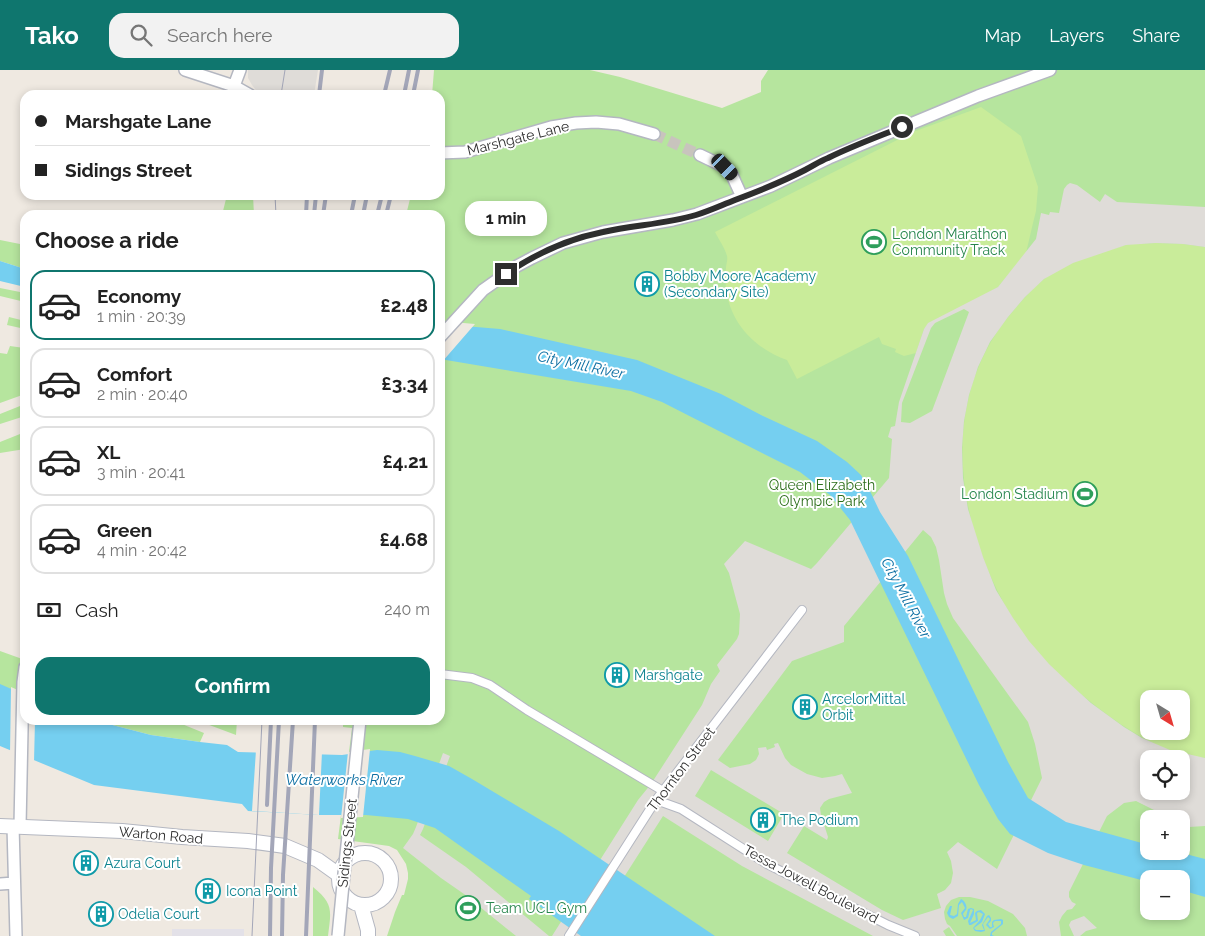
<!DOCTYPE html>
<meta charset="utf-8">
<style>
body{margin:0;font-family:Raleway,sans-serif;background:#f2f2f2;color:#222;height:100vh;display:flex;flex-direction:column;font-size:19px;white-space:nowrap}
*{box-sizing:border-box;margin:0}
p{font-size:16px;color:#767676}
.icon{flex:none;width:28px;height:28px;fill:none;stroke:currentColor;stroke-width:2;stroke-linecap:round;stroke-linejoin:round}
.map{position:relative;flex:1;overflow:hidden}
.details{position:absolute;left:20px;top:140px;width:425px;height:515px;display:flex;flex-direction:column;background:#fff;border-radius:15px;box-shadow:0 2px 8px #0003}
.details>*{flex:none}
.hud{position:absolute;left:20px;top:20px;width:425px;height:110px;border-radius:15px;box-shadow:0 2px 8px #0003;display:grid;align-content:center;height:110px;padding:0 15px;background:#fff}
.needle{width:32px;rotate:143deg}
.tools{position:absolute;left:1140px;top:620px;display:grid;gap:10px}
.tools a{display:grid;place-items:center;width:50px;height:50px;border-radius:10px;background:#fff;box-shadow:0 2px 8px #0003;font-size:25px}
.end{position:absolute;width:22px;height:22px;margin:-11px;border:6px solid #2e2e2e;background:#fff;box-shadow:0 0 0 2px #fff}
.from{border-radius:50%}
.bubble{position:absolute;height:35px;border-radius:15px;background:#fff;box-shadow:0 2px 8px #0003;font-size:16px;font-weight:700;line-height:35px;text-align:center}
.car{position:absolute;width:15px;height:30px;margin:-15px -8px;border-radius:6px;box-shadow:0 0 4px 1px #0007;background:linear-gradient(#222 24%,#8ab4d8 0 40%,#222 0 76%,#8ab4d8 0 86%,#222 0)}
.hud b{display:flex;align-items:center;gap:18px;height:48px;font-size:19px}
.hud b+b{border-top:1px solid #e0e0e0}
.hud i{width:12px;height:12px;background:#222}
ul{padding:0;list-style:none}
li{display:flex;align-items:center;gap:15px;height:70px;margin:0 10px 8px;padding:0 5px;border:2px solid #e0e0e0;border-radius:15px}
li div{flex:1}
li b{display:block;font-size:19px}
li em{font-style:normal;font-weight:700}
li.selected{border-color:#0f766e}
li>.icon{width:45px;height:45px;stroke-width:1.5}
h2{padding:0 15px;font-size:22px;line-height:60px}
.pay{display:flex;align-items:center;gap:12px;height:55px;padding:0 15px;font-size:19px}
.pay p{margin-inline-start:auto}
.button{display:flex;gap:10px;margin-top:auto;padding:10px 15px}
.button a{flex:1;height:58px;border-radius:15px;background:#0f766e;color:#fff;font-size:20px;font-weight:700;line-height:58px;text-align:center}
header{display:flex;align-items:center;gap:30px;box-sizing:border-box;height:70px;padding:0 25px;background:#0f766e;color:#fff}
header strong{font-size:24px}
nav{display:flex;gap:28px;margin-inline-start:auto;font-size:18px}
.search{width:350px;height:45px;background:#f2f2f2;display:flex;align-items:center;gap:12px;box-sizing:border-box;padding:0 18px;border-radius:15px;color:#767676;font-size:19px}
.map>svg:first-child{display:block}
.industrial{fill:#e3e1e8}
.green{fill:#b6e59e;fill-rule:evenodd}
.pitch{fill:#c9ec9a;fill-rule:evenodd}
.plaza{fill:#dfdcd8;fill-rule:evenodd}
.water{fill:#75cff0}
.pier{fill:#efe9e1}
.lines{fill:none;stroke-linecap:round;stroke-linejoin:round}
.minor-tunnel{stroke:#c8c4bd;stroke-width:11;stroke-dasharray:11 5.5;stroke-linecap:butt}
.pedestrian-casing{stroke:#b4b7c1;stroke-width:10}
.minor-casing{stroke:#b4b7c1;stroke-width:14}
.tertiary-casing{stroke:#b4b7c1;stroke-width:16}
.pedestrian{stroke:#fff;stroke-width:8}
.minor{stroke:#fff;stroke-width:11}
.tertiary{stroke:#fff;stroke-width:14}
.tram{stroke:#a3a6b8;stroke-width:1}
.rail{stroke:#a3a6b8;stroke-width:4}
.minor-bridge-casing{stroke:#b4b7c1;stroke-width:14;stroke-linecap:butt}
.minor-bridge{stroke:#fff;stroke-width:11}
.route{stroke:#2e2e2e;stroke-width:6}
.labels{text-anchor:middle;stroke-width:4;stroke-linejoin:round;paint-order:stroke}
.street-label{font-size:14px;fill:#2e2e2e;stroke:#fff}
.leisure-label{font-size:14px;fill:#27864d;stroke:#fff;text-anchor:start}
.culture-label{font-size:14px;fill:#0d838f;stroke:#fff;text-anchor:start}
.park-label{font-size:14px;fill:#2c6e1b;stroke:#fff}
.water-label{font-size:15px;font-style:italic;fill:#0d6fa3;stroke:#fff}
</style>
<header>
<strong>Tako</strong>
<div class="search"><svg class="icon" aria-label="search" viewBox="0 0 24 24"><circle cx="10" cy="10" r="6"/><path d="M15 15l6 6"/></svg>Search here</div>
<nav><a>Map</a><a>Layers</a><a>Share</a></nav>
</header>
<div class="map">
<svg width="1205" height="866" viewBox="0 0 1205 866">
<rect width="100%" height="100%" fill="#efe9e1"/>
<path class="industrial" d="M172 859H244V866H172Z"/>
<path class="green" d="M434 0H590L620 7 722 38 761 22V11L768 0H1205V866H387L395 842 402 825H404L408 809V803L406 794 397 780 389 776 338 769 352 658 343 657V650H440V145H406L411 125H440V25H432ZM1149 629H1181V661H1149ZM1149 689H1181V721H1149ZM1149 749H1181V781H1149ZM1149 809H1181V841H1149Z
M227 125H253L254 145H222Z
M0 170 25 175V199L0 191Z
M0 218 25 223V232L0 226Z
M9 247 25 251V259L7 255Z
M10 276 24 278 25 324 0 333V283L7 284Z
M25 334V346L0 354V344Z
M25 362V379L0 383V372Z
M0 581 25 590V625L0 615Z
M93 650H172L204 663 200 672 151 665Z
M196 650H237L236 665Z
M313 817C334 834 331 841 328 866H313Z"/>
<path class="pitch" d="M981 37 1021 66 1038 117 1036 141 1033 153 1026 183 998 217 924 259 916 283 904 286 895 282 896 279 882 274 879 267 797 309 787 290C755 279 729 252 726 217 725 211 725 204 726 198 726 194 728 190 727 186 725 178 719 170 715 162L913 62Z
M1156 173 1183 174 1205 177V688C1167 686 1127 660 1097 637 1065 612 1033 582 1012 547 955 454 937 327 1014 240 1023 229 1032 219 1043 210 1059 196 1087 187 1108 180 1114 179 1120 176 1126 175 1135 173 1146 174 1156 173ZM1149 629H1181V661H1149Z"/>
<path class="plaza" d="M248 0H318L314 25H262L258 23 252 15 248 8Z
M1070 113 1077 115 1100 132 1105 124 1117 132 1205 137V177L1183 174 1156 173 1126 175 1073 193 1044 209 1025 227 1008 247 990 272 978 297 969 325 964 351 962 378 963 408 968 439 983 487 996 520 1013 548 1029 571 1049 594 1069 613 1091 633 1124 657 1142 668 1170 680 1205 688V756L1189 757 1181 753V749H1172L1136 731 1124 733 1107 746 1069 822V827L1072 832 1076 834 1072 839 1067 840 1062 846 1059 852 1061 866H1027L1025 858 1013 844 988 831 970 827H959L951 830 946 836 944 842 945 849 947 854 950 856 957 866H955L949 857 943 861 946 866H873L742 796 663 746 594 854 585 866H552L638 730 651 714 702 635 711 614 720 601 717 595 737 569 739 564 740 544 729 503 724 494 745 471 811 499 817 493 889 408 892 369 888 367 891 357 895 356 899 332 924 259 928 253 998 217 1036 169 1041 143 1049 145 1050 142 1059 143 1064 119 1067 115ZM964 239 969 242 932 341 910 353 901 352 902 333 931 258 935 253ZM923 460 931 467 936 477 939 490 944 523 947 534 953 548 1028 652 1035 674 1042 708 997 799 958 772 947 782 951 791 953 803 951 813 945 820 937 824 941 838 903 850 882 840 787 783 804 756 827 770 828 767 821 745 820 738 824 732 829 729 852 723 842 704 835 706 822 708 807 704 791 695 785 688 778 673 774 674 775 677 767 680 766 677 758 678 759 684 756 690 750 694 730 698 718 690 792 591 844 572V556ZM1149 689H1181V721H1149ZM711 700 784 744 768 771 695 726Z
M443 683 450 686 423 759 420 765 466 797 549 866H516L464 824 441 808 403 778 413 764 416 757Z
M1084 846 1097 858 1086 861 1080 866H1074L1069 855 1071 851Z"/>
<path class="water" d="M0 191 25 199V217L0 211Z
M440 254 500 259 637 290 721 324 761 345 817 371 847 392 861 405 870 421 880 442 908 486 1008 692 1028 728 1066 752 1149 775V781H1174L1205 789V827L1181 820V809H1149V812L1084 795 1048 783 1010 764 998 749 979 715 881 514 850 450 830 425 800 402 764 384 662 332 631 321 440 289Z
M0 614 25 625V650H93L151 665 200 672 227 675 238 682 342 685 377 680 400 682 415 686 449 696 472 709 559 761 715 866H581L529 829 531 826 435 758 408 749 366 745H319L248 741 242 734 94 715 0 676Z
M961 829C964 830 968 836 966 840 965 841 964 842 963 844L964 847H966L968 839 971 838 974 839V844L970 853 976 850 975 843 977 841 981 840 985 844 982 852 974 858 976 860H984L982 855 987 846 989 845 991 848V851L988 854 990 857H992V852L994 850 1001 849 1003 850V854L992 863V865L994 866H990L991 862 1001 854V851H995L993 853 994 857 990 859 986 855 990 849 988 847 983 854 985 861 981 862 975 861 973 858 980 850 983 844 979 842 977 843 978 851 971 855H969L968 851 973 840 971 839 970 840 968 848 964 850 961 843 965 838 962 832 959 835 958 846 953 849 949 847 947 843 950 836H952L950 845 954 846 957 844 958 834Z"/>
<path class="pier" d="M440 251 475 254 442 292 440 291Z
M11 617 25 623V650H35L34 692 10 683Z
M370 679 363 747 341 748 348 682Z
M256 680 322 682 319 745 252 741Z"/>
<g class="lines">
<path class="minor-tunnel" d="M654 64 700 85"/>
<defs>
<path id="pedestrian" d="M440 604 472 608 490 615 527 640 663 721
M656 730 681 739 767 794 888 855 915 866
M569 866 656 730 802 540"/>
<path id="minor" d="M185 0 234 16 250 25
M234 16 240 0
M440 83 465 82 551 57 576 53 596 52 619 54 654 64
M700 85 725 97 732 105 742 127
M440 267 483 220 517 196 532 188 563 173 603 162 673 150 697 144 771 116 829 88 884 65 978 26 1050 0
M13 756 16 866
M20 756 23 612 25 597
M0 814 14 813"/>
<path id="tertiary" d="M0 756 122 761 182 767 248 771 285 776 318 790 339 805
M339 809a26 26 0 1 1 52 0a26 26 0 1 1-52 0Z
M361 835 368 860V866"/>
</defs>
<use href="#pedestrian" class="pedestrian-casing"/>
<use href="#minor" class="minor-casing"/>
<use href="#tertiary" class="tertiary-casing"/>
<use href="#pedestrian" class="pedestrian"/>
<use href="#minor" class="minor"/>
<use href="#tertiary" class="tertiary"/>
<path class="tram" d="M281 25 285 0
M275 125 276 145
M252 866 262 650"/>
<path class="rail" d="M319 25 322 0
M384 25 390 0
M404 25 409 0
M413 25 418 0
M306 145 307 125
M314 145 316 125
M323 145 326 125
M351 145 355 125
M363 145 367 125
M377 145 382 125
M386 145 391 125
M267 735 271 650
M270 866 271 798 279 650
M282 866 283 805 293 650
M306 866 315 650"/>
<defs>
<path id="minor-bridge" d="M338 866 344 804 360 650"/>
</defs>
<use href="#minor-bridge" class="minor-bridge-casing"/>
<use href="#minor-bridge" class="minor-bridge"/>
</g>
<g class="lines">
<path class="route" d="M506 204C535 184 568 169 603 162 634 155 666 154 696 145 709 141 722 135 735 130 759 121 782 112 805 100 813 96 820 91 828 88 852 76 877 67 902 57"/>
</g>
<defs>
<symbol id="stadium-ring" viewBox="-11 -11 22 22"><circle r="9.5" fill="#fff" stroke="#2e9e5b" stroke-width="1.5"/><path d="M0-5a6.5 5 0 1 0 0 10a6.5 5 0 1 0 0-10ZM-3.5-1.8h7v3.6h-7Z" fill="#2e9e5b"/></symbol>
<symbol id="building-ring" viewBox="-11 -11 22 22"><circle r="9.5" fill="#fff" stroke="#0f9aa8" stroke-width="1.5"/><path d="M-4-6H4V6H1V3H-1V6H-4ZM-2.5-4.3h1.7v1.8h-1.7ZM.8-4.3h1.7v1.8H.8ZM-2.5-1h1.7V.8h-1.7ZM.8-1h1.7V.8H.8Z" fill="#0f9aa8"/></symbol>
</defs>
<g fill-rule="evenodd">
<use href="#stadium-ring" x="860" y="158" width="28" height="28"/>
<use href="#building-ring" x="633" y="200" width="28" height="28"/>
<use href="#stadium-ring" x="1071" y="410" width="28" height="28"/>
<use href="#building-ring" x="603" y="591" width="28" height="28"/>
<use href="#building-ring" x="791" y="623" width="28" height="28"/>
<use href="#building-ring" x="749" y="736" width="28" height="28"/>
<use href="#building-ring" x="72" y="779" width="28" height="28"/>
<use href="#building-ring" x="194" y="807" width="28" height="28"/>
<use href="#stadium-ring" x="454" y="824" width="28" height="28"/>
<use href="#building-ring" x="87" y="830" width="28" height="28"/>
</g>
<g class="labels">
<g class="street-label">
<text transform="translate(518 68) rotate(-14)" y="5">Marshgate Lane</text>
<text transform="translate(681 699) rotate(-53)" y="5">Thornton Street</text>
<text transform="translate(161 765) rotate(5)" y="5">Warton Road</text>
<text transform="translate(347 773) rotate(-84)" y="5">Sidings Street</text>
<text transform="translate(811 814) rotate(28)" y="5">Tessa Jowell Boulevard</text>
</g>
<g class="leisure-label">
<text x="892" y="169">London Marathon<tspan x="892" dy="16">Community Track</tspan></text>
<text x="1068" y="429" text-anchor="end">London Stadium</text>
<text x="486" y="843">Team UCL Gym</text>
</g>
<g class="culture-label">
<text x="664" y="211">Bobby Moore Academy<tspan x="664" dy="16">(Secondary Site)</tspan></text>
<text x="634" y="610">Marshgate</text>
<text x="822" y="634">ArcelorMittal<tspan x="822" dy="16">Orbit</tspan></text>
<text x="780" y="755">The Podium</text>
<text x="104" y="798">Azura Court</text>
<text x="226" y="826">Icona Point</text>
<text x="118" y="849">Odelia Court</text>
</g>
<g class="park-label">
<text x="822" y="420">Queen Elizabeth<tspan x="822" dy="16">Olympic Park</tspan></text>
</g>
<g class="water-label">
<text transform="translate(581 295) rotate(12)" y="5">City Mill River</text>
<text transform="translate(906 528) rotate(62)" y="5">City Mill River</text>
<text x="344" y="715">Waterworks River</text>
</g>
</g>
</svg>
<div class="tools">
<a><svg class="needle" viewBox="-14 -14 28 28"><path d="M0-13l5 13h-10z" fill="#e53935"/><path d="M0 13l5-13h-10z" fill="#767676"/></svg></a>
<a><svg class="icon" aria-label="locate" viewBox="0 0 24 24"><circle cx="12" cy="12" r="6"/><path d="M12 2v4M12 18v4M2 12h4M18 12h4"/></svg></a>
<a>+</a>
<a>−</a>
</div>
<i class="end from" style="left:902px;top:57px"></i>
<i class="end" style="left:506px;top:204px"></i>
<div class="bubble" style="left:465px;top:131px;width:82px">1 min</div>
<i class="car" style="left:725px;top:97px;rotate:136deg"></i>
<div class="hud">
<b><i class="from"></i>Marshgate Lane</b>
<b><i></i>Sidings Street</b>
</div>
<section class="details">
<h2>Choose a ride</h2>
<ul>
<li class="selected"><svg class="icon" aria-label="car" viewBox="0 0 24 24"><path d="M5 17H2v-5l4-1 3-4h7l3 4 3 1v5h-3M9 17h6M6 11h13"/><circle cx="7" cy="17" r="2"/><circle cx="17" cy="17" r="2"/></svg><div><b>Economy</b><p>1 min · 20:39</p></div><em>£2.48</em></li>
<li><svg class="icon" aria-label="car" viewBox="0 0 24 24"><path d="M5 17H2v-5l4-1 3-4h7l3 4 3 1v5h-3M9 17h6M6 11h13"/><circle cx="7" cy="17" r="2"/><circle cx="17" cy="17" r="2"/></svg><div><b>Comfort</b><p>2 min · 20:40</p></div><em>£3.34</em></li>
<li><svg class="icon" aria-label="car" viewBox="0 0 24 24"><path d="M5 17H2v-5l4-1 3-4h7l3 4 3 1v5h-3M9 17h6M6 11h13"/><circle cx="7" cy="17" r="2"/><circle cx="17" cy="17" r="2"/></svg><div><b>XL</b><p>3 min · 20:41</p></div><em>£4.21</em></li>
<li><svg class="icon" aria-label="car" viewBox="0 0 24 24"><path d="M5 17H2v-5l4-1 3-4h7l3 4 3 1v5h-3M9 17h6M6 11h13"/><circle cx="7" cy="17" r="2"/><circle cx="17" cy="17" r="2"/></svg><div><b>Green</b><p>4 min · 20:42</p></div><em>£4.68</em></li>
</ul>
<div class="pay"><svg class="icon" aria-label="cash" viewBox="0 0 24 24"><path d="M3 7h18v10H3z"/><circle cx="12" cy="12" r="2"/></svg>Cash<p>240 m</p></div>
<div class="button"><a>Confirm</a></div>
</section>
</div>
